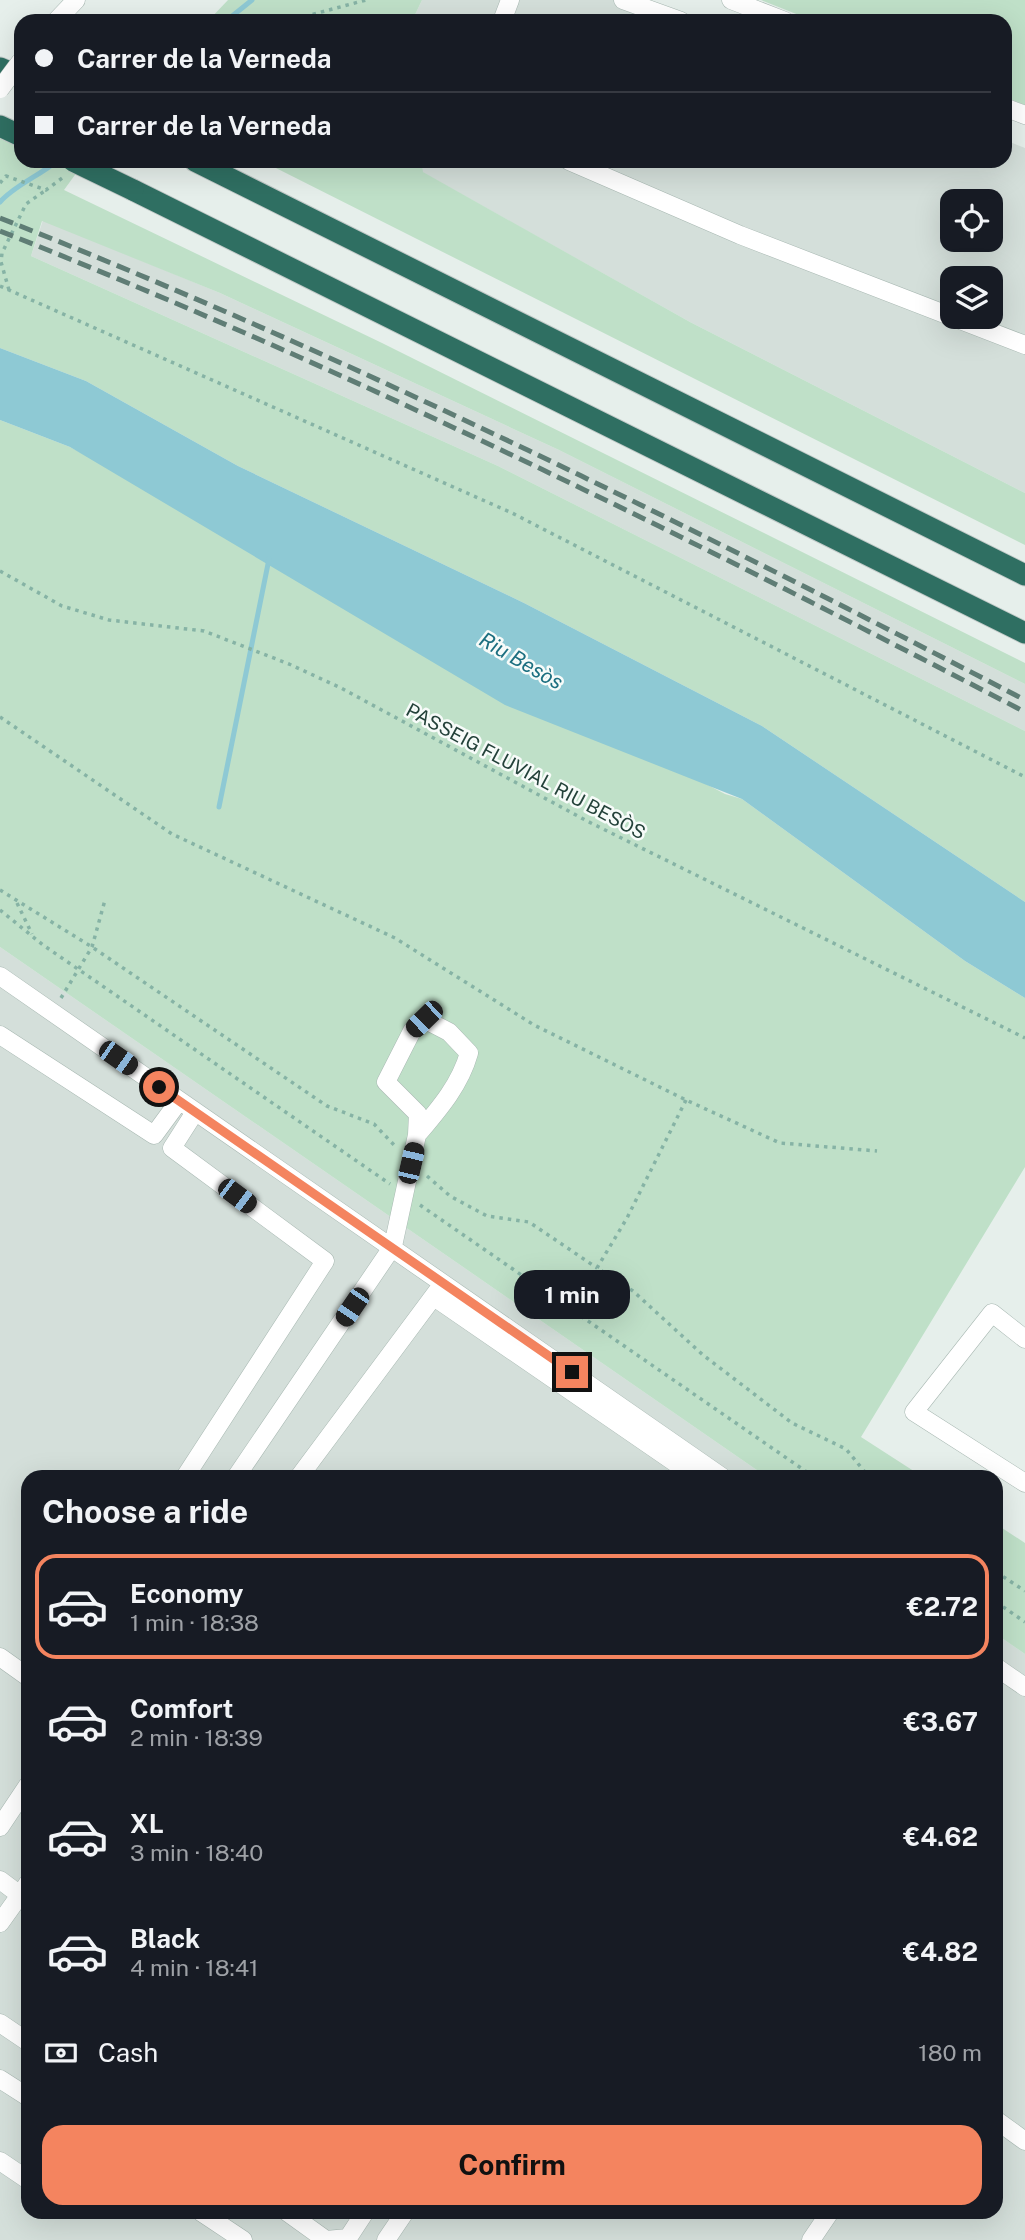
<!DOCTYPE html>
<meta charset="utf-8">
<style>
body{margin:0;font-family:"Public Sans",sans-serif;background:#242831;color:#f1f3f6;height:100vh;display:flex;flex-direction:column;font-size:26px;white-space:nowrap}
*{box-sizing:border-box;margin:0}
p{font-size:23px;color:#9ea1a6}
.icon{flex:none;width:38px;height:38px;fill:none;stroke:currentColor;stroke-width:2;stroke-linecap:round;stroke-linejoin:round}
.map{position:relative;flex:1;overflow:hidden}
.details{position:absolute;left:21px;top:1470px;width:982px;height:749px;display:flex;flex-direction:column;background:#171b24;border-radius:21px;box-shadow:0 7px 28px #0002}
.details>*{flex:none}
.hud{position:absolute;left:14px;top:14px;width:998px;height:154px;border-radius:21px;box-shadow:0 7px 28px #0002;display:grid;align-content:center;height:154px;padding:0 21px;background:#171b24}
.buttons{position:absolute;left:940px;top:189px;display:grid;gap:14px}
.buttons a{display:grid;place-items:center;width:63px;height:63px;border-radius:14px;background:#171b24;box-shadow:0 7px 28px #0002;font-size:35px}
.end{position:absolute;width:32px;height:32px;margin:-16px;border:9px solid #f4845f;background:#111;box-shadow:0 0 0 4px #111}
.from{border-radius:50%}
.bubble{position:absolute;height:49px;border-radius:21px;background:#171b24;box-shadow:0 7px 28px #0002;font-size:23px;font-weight:700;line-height:49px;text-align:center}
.car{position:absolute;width:21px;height:42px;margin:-21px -10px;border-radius:9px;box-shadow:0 0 5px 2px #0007;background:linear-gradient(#222 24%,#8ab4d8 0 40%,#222 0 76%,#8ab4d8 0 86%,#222 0)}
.hud b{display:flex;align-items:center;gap:24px;height:66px;font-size:26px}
.hud b+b{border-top:2px solid #363941}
.hud i{width:18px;height:18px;background:#f1f3f6}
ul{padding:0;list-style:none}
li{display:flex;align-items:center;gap:21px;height:105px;margin:0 14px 10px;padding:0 7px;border:4px solid transparent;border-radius:21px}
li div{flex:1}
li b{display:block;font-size:26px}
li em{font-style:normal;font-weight:700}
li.selected{border-color:#f4845f}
li>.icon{width:63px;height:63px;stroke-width:1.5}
h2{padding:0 21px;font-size:32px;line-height:84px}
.pay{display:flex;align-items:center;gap:18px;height:77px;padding:0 21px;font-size:26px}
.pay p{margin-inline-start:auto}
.cta{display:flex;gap:14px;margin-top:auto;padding:14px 21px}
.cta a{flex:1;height:80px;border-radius:21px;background:#f4845f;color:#111;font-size:28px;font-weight:700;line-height:80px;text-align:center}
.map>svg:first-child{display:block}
.built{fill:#d4dfda;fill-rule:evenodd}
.green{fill:#bfe0c8}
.water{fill:#8ec9d4}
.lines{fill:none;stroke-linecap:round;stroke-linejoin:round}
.stream{stroke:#8ec9d4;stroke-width:5}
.minor-casing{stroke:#a8b8b2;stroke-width:19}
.highway-casing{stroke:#c2cac8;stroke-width:23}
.path{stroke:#86b3a5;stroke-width:3.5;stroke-dasharray:3.5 5;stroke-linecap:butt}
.minor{stroke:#fff;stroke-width:18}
.highway{stroke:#2f6f62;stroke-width:21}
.rail{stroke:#5f7d75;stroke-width:5;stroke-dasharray:14 7;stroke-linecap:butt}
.minor-bridge-casing{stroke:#a8b8b2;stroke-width:19;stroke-linecap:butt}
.highway-bridge-casing{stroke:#c2cac8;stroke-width:23;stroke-linecap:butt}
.minor-bridge{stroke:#fff;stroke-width:18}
.highway-bridge{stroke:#2f6f62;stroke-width:21}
.route{stroke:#f4845f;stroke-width:9}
.labels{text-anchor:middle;stroke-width:5;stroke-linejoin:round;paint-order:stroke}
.street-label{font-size:19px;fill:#24423a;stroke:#f7fbf9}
.water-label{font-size:21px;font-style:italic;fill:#1c6f80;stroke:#f7fbf9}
</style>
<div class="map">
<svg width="1025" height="2240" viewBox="0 0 1025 2240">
<rect width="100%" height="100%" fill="#e6efeb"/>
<path class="built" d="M422 0H647L701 21H412Z
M1005 140 1025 148V493L690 322 422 172 421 161H1004ZM952 201H990V240H952ZM952 278H990V317H952Z
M43 220 220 293 559 450 1025 684V731L498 466 31 256Z
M0 947 767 1477H28V2212H996V1634L1025 1654V2240H0Z"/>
<path class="green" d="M228 0H422L412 21H208Z
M761 0H1025V105L1005 97 1004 21H814Z
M21 124V161H85L64 190 382 343 1025 663V684L559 450 220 293 42 221 31 256 498 466 1025 731V902L762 726 524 603 238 466 86 381 0 348V134Z
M262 161H421L423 172 690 322 1025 493V545Z
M0 420 70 447 725 794 742 799 965 961 1025 998V1167L861 1437 923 1477H767L0 947Z
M996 1524 1025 1543V1654L996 1634Z"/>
<path class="water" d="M0 348 86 381 238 466 524 603 762 726 1025 902V998L965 961 742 799 505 705 70 447 0 420Z"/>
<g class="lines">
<path class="stream" d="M226 21 252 0
M0 202C15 185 39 176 57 161
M219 807 269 559"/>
<defs>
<path id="minor" d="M623 0 681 21
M731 0 785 21
M56 21 76 0
M502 21 510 0
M1004 107 1025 115
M569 161 740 235 1025 345
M0 976 722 1477
M0 1035 154 1135 179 1101
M434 1297 696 1477
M1025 1339 992 1313 914 1412 1025 1483
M185 1477 325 1261 172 1148 195 1112
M236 1477 393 1246 417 1135 418 1114 386 1082 412 1031 424 1019 449 1032 469 1053C460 1085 439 1109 417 1135
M299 1477 439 1289
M0 1657 28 1677
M996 1667 1025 1687
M0 1827 28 1785
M0 1880 20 1895 28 1883
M0 1923 20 1895
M0 2023 28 2042
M0 2079 28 2097
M996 2120 1025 2141
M0 2161 28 2180
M201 2212 243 2240
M287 2212 326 2240
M326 2240 348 2238 365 2212
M386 2240 405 2212
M811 2240 830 2212"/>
<path id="highway" d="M0 68 21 77
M0 126 21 136
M195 161 1025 575
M133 190 1025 633"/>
</defs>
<use href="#minor" class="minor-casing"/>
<use href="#highway" class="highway-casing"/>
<path class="path" d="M288 21 366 0
M0 183 6 176 46 190 65 176
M0 286 512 513 1025 777
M9 290 1 262 2 253 26 204 46 190
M0 571 62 606 109 620 204 631 289 664 341 688 587 821 1025 1038
M0 717 172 834 395 938 534 1025 686 1100 780 1143 877 1151
M0 890 92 947 327 1106 374 1124 396 1147
M17 903 32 934
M0 910 43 945 390 1184
M61 998 92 947 105 900
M686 1100 627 1218 597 1268 633 1291 703 1355 792 1423 846 1449 869 1477
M427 1176 450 1196 487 1216 529 1222 597 1268
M420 1205 814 1477
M996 1572 1025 1591
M996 1602 1025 1622"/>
<use href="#minor" class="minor"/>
<use href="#highway" class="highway"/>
<path class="rail" d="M0 218C352 357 690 526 1025 700
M0 231C352 370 690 538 1025 712"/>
<defs>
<path id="minor-bridge" d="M0 89 21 61"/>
<path id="highway-bridge" d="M73 161 133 190"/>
</defs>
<use href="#minor-bridge" class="minor-bridge-casing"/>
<use href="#highway-bridge" class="highway-bridge-casing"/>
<use href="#minor-bridge" class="minor-bridge"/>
<use href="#highway-bridge" class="highway-bridge"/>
</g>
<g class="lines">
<path class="route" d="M159 1087 572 1372"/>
</g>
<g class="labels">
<g class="street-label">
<text transform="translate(526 771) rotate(28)" y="7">PASSEIG FLUVIAL RIU BESÒS</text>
</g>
<g class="water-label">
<text transform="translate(521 661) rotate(30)" y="7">Riu Besòs</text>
</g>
</g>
</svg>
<div class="buttons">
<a><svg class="icon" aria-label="locate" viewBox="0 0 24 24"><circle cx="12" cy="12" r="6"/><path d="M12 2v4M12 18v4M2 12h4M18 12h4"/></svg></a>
<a><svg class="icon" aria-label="layers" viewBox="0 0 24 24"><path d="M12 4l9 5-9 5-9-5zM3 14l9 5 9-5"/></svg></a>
</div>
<i class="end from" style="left:159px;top:1087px"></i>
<i class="end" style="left:572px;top:1372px"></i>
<div class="bubble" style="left:514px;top:1270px;width:116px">1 min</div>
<i class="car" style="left:424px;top:1019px;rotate:226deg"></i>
<i class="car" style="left:118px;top:1058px;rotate:125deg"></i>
<i class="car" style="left:411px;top:1163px;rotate:13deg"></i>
<i class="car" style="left:237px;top:1196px;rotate:127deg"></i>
<i class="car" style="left:352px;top:1307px;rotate:214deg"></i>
<div class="hud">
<b><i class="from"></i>Carrer de la Verneda</b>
<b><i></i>Carrer de la Verneda</b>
</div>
<section class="details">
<h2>Choose a ride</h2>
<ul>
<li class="selected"><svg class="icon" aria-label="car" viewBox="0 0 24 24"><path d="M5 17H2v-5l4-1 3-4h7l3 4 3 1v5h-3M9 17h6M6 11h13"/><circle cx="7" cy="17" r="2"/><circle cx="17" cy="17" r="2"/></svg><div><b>Economy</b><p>1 min · 18:38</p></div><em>€2.72</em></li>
<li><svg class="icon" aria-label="car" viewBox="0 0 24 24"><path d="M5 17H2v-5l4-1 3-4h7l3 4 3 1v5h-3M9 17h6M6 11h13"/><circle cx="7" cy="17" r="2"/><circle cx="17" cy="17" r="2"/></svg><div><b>Comfort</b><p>2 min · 18:39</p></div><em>€3.67</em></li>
<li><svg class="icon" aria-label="car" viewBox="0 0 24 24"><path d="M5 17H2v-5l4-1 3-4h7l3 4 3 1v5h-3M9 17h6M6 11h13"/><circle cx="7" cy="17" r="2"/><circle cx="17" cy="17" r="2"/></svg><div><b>XL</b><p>3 min · 18:40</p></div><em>€4.62</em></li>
<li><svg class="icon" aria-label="car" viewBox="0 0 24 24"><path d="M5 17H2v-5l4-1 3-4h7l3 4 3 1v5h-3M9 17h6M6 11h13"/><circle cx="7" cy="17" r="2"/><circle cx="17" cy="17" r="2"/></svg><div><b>Black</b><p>4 min · 18:41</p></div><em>€4.82</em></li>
</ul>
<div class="pay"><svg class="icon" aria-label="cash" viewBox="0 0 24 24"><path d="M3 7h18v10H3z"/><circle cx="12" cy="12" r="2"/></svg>Cash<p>180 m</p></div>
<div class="cta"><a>Confirm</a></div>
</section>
</div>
